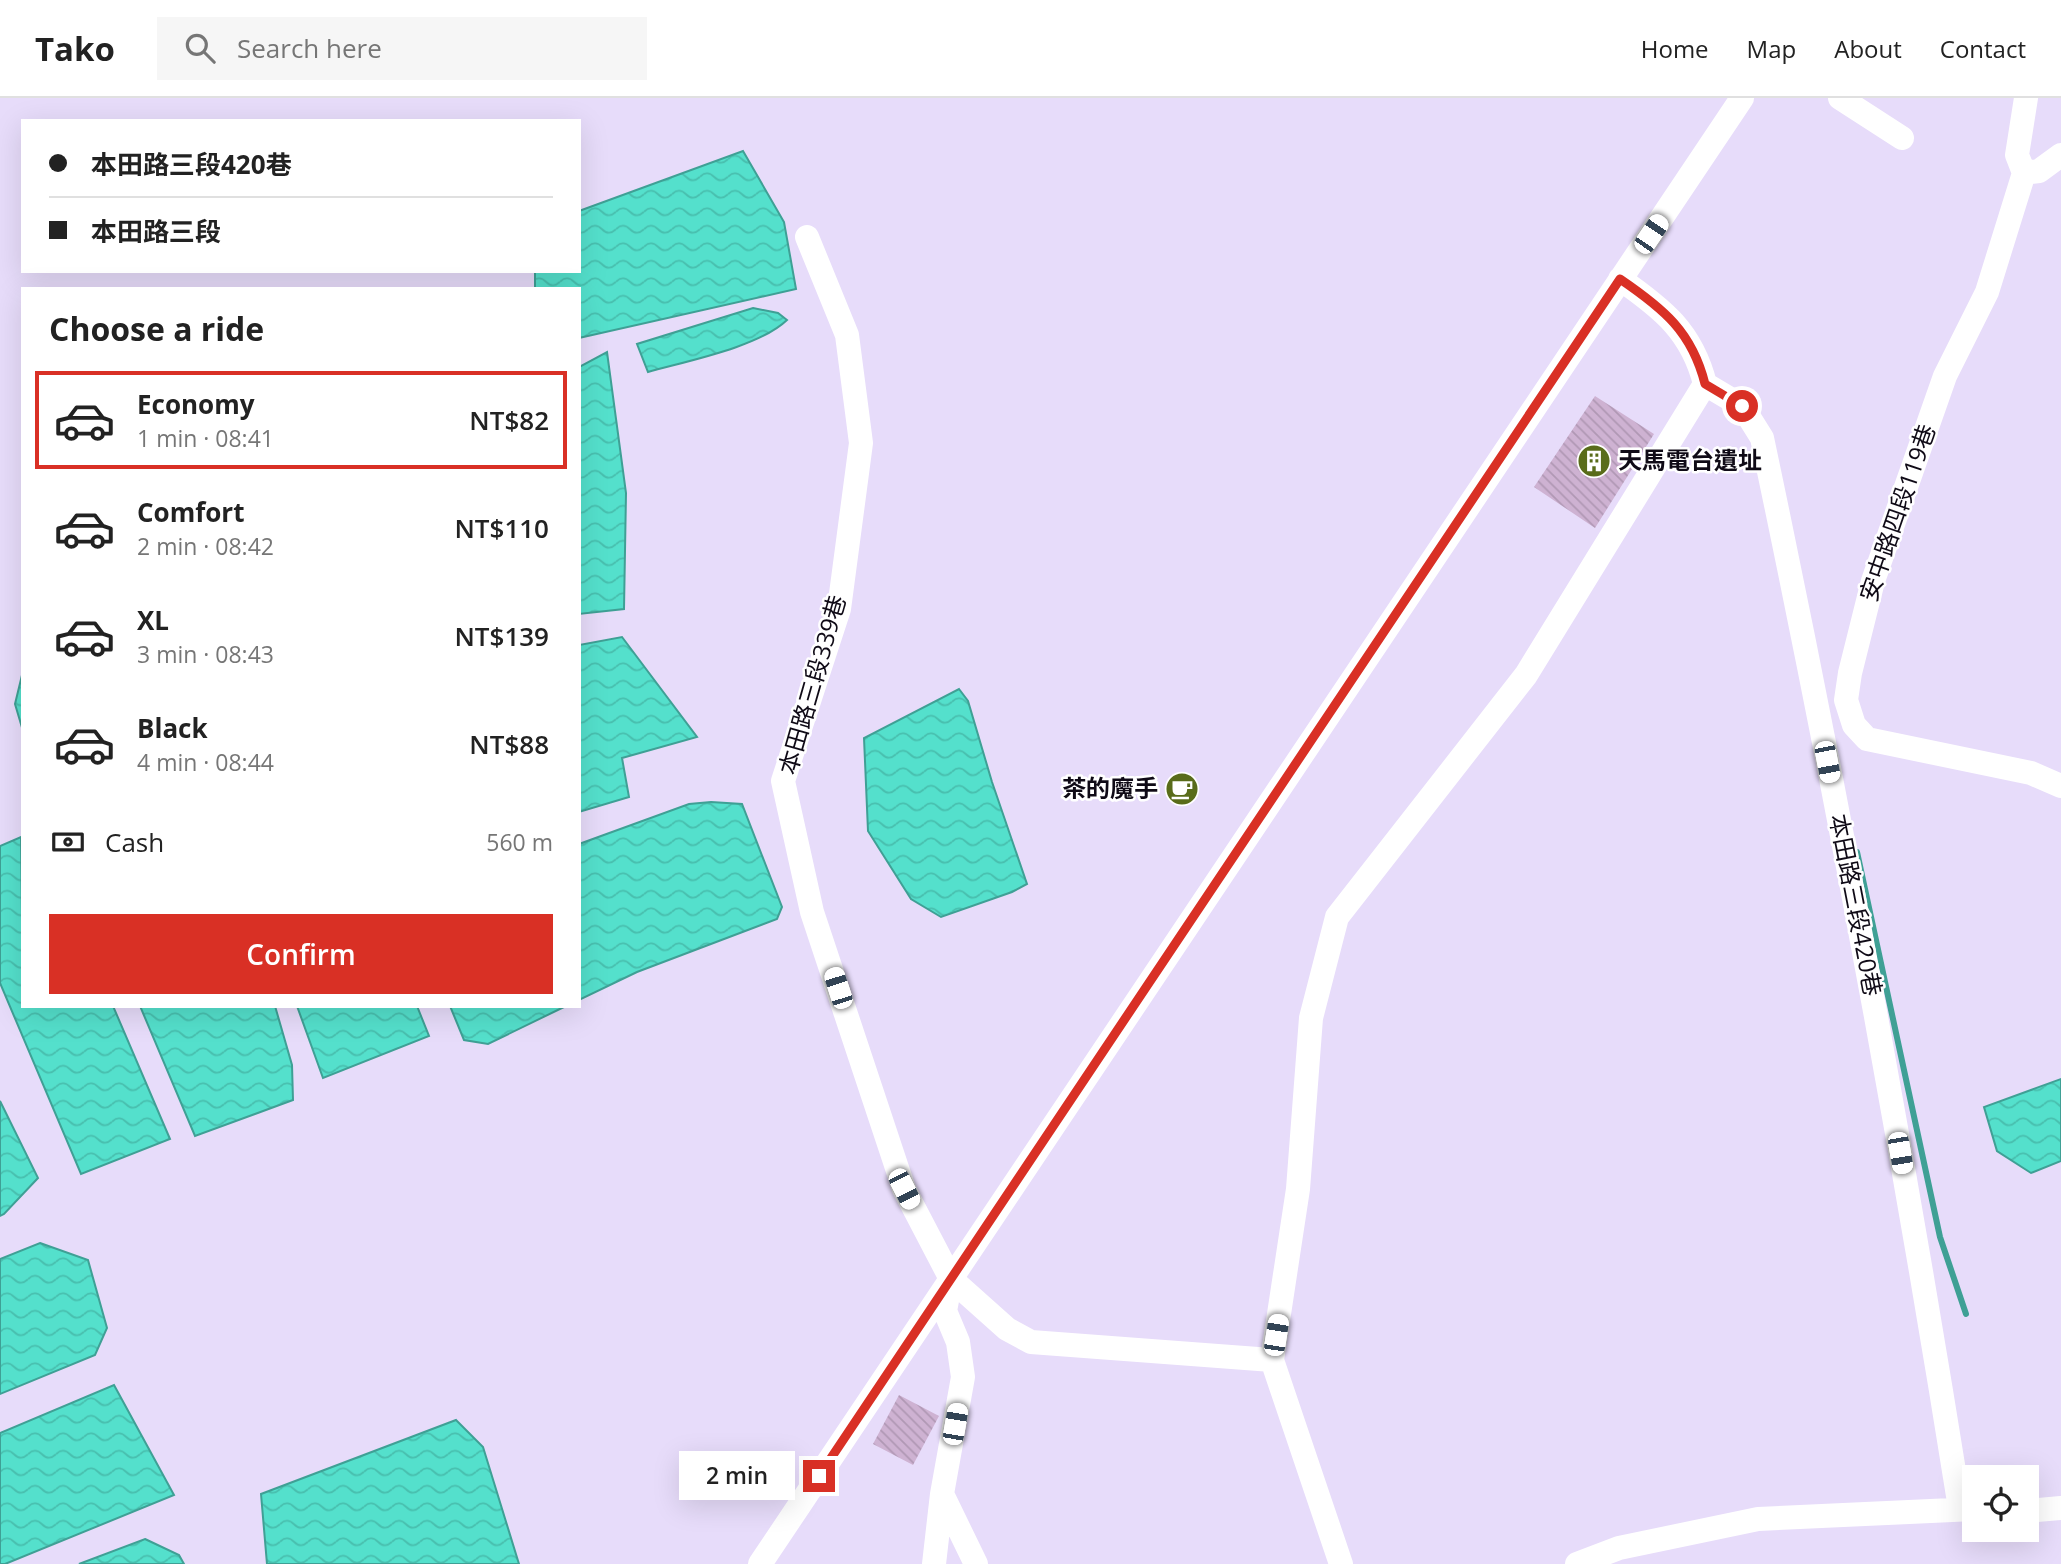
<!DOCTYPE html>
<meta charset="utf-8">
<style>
body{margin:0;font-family:"Open Sans","Noto Sans TC",sans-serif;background:#f6f6f6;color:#222;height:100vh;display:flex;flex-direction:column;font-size:26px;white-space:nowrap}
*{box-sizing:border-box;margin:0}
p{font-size:23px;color:#767676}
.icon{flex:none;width:38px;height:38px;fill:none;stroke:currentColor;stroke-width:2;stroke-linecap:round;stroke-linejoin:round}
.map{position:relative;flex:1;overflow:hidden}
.side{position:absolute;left:21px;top:189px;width:560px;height:721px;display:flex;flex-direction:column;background:#fff;border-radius:0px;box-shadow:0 7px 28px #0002}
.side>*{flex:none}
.top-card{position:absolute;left:21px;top:21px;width:560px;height:154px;border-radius:0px;box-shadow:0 7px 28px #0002;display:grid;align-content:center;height:154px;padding:0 28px;background:#fff}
.controls{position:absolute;left:1962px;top:1367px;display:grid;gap:14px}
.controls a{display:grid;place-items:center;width:77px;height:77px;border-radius:0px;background:#fff;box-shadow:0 7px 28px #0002;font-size:35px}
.end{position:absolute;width:32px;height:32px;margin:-16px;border:9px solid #d93025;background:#fff;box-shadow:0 0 0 4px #fff}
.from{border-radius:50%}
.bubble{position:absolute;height:49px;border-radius:0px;background:#fff;box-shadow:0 7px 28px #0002;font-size:23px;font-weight:600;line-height:49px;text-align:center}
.car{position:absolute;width:21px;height:42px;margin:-21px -10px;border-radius:9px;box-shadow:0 0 5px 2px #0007;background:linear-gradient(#fff 24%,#345 0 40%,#fff 0 76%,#345 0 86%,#fff 0)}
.top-card b{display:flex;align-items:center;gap:24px;height:66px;font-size:26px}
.top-card b+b{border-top:2px solid #e0e0e0}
.top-card i{width:18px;height:18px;background:#222}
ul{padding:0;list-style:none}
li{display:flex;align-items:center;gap:21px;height:98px;margin:0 14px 10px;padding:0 14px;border:4px solid transparent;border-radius:0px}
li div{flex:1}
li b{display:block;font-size:26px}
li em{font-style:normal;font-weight:600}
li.current{border-color:#d93025}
li>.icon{width:63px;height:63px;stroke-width:1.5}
h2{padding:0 28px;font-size:32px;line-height:84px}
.pay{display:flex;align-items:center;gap:18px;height:77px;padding:0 28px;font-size:26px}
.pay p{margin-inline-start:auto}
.cta{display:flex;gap:14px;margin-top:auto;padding:14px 28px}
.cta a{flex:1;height:80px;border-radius:0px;background:#d93025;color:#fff;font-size:28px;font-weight:600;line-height:80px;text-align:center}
header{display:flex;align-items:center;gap:42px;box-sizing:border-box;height:98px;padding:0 35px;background:#fff;border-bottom:2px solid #e0e0e0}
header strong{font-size:33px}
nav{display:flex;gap:38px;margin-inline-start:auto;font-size:24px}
.search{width:490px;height:63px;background:#f6f6f6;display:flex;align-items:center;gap:18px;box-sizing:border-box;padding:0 24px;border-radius:0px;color:#767676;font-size:26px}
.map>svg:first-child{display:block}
.water{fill:url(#water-waves);stroke:#3fa095;stroke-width:2}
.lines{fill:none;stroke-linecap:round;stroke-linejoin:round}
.stream{stroke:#3fa095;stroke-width:6}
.building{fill:url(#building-back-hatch)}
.minor{stroke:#fff;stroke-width:24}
.route{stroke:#d93025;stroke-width:9}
.labels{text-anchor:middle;stroke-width:5;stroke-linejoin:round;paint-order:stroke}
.poi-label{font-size:24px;font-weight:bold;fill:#0f0a16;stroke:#fff;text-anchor:start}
.street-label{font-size:24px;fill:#0f0a16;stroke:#fff}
</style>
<header>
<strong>Tako</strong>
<div class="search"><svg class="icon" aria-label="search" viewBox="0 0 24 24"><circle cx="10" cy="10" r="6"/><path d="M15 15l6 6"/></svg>Search here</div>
<nav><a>Home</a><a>Map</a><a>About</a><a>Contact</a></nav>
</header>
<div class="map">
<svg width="2061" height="1466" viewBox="0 0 2061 1466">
<defs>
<pattern id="water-waves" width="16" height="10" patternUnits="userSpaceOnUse" patternTransform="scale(1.75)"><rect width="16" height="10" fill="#54e0cc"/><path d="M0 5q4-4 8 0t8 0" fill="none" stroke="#48bfae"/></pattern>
<pattern id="building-back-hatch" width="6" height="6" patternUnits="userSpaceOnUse" patternTransform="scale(1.75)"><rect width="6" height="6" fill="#ceb2d2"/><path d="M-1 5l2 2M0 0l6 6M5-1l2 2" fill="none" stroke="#b098b4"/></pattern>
</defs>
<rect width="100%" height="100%" fill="#e7dcfa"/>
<path class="water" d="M743 53 784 124 796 191 579 240V191H535V173H579V113Z
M753 210 778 215 787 222C759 249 687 263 648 274L637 246Z
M607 254 626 395 624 511 579 516V269Z
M622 539 697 639 622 660 629 699 579 714V547Z
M23 573V633L15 606Z
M959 591 968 603 992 684 1027 786 1012 794 941 819 911 801 868 733 864 640Z
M711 704 742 706 782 809 777 821 637 874 579 902V746L689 706Z
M21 739 23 908H113L170 1041 81 1076 0 885V748Z
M140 908H275L292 967 293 1002 195 1038Z
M297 908H417L429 938 323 980Z
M450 908H566L488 946 464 942Z
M2061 981V1063L2031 1075 1997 1053 1984 1009Z
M0 1003 38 1080 4 1116 0 1118Z
M40 1145 88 1162 107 1230 95 1257 0 1296V1161Z
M114 1287 174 1397 5 1466H0V1335Z
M456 1322 483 1349 519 1466H267L261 1396Z
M145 1441 179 1457 184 1466H79Z"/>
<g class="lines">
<path class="stream" d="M1857 754 1940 1139 1966 1216"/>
</g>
<path class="building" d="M1595 298 1654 336 1595 430 1534 389Z
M899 1297 939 1318 913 1367 873 1346Z"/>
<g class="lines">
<path class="minor" d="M1840 0 1902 40
M2026 0 2017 57 2024 75 1987 194 1945 278 1873 483 1850 575 1846 602 1854 627 1867 641 2031 675 2061 688
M2024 75 2039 73 2061 57
M807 139 847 237 861 345 839 511 783 683 812 814 904 1091 951 1181 945 1213 958 1244 963 1279 942 1396 976 1466
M1620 181C1663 211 1692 234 1705 286L1742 308 1762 340C1837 695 1903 1052 1960 1410
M951 1181 1007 1231 1031 1244 1272 1262 1298 1091 1311 920 1337 819 1526 577 1705 286
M1272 1262 1341 1466
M2026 1413 2061 1410
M760 1466 1742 0
M934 1466 942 1396
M1577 1466 1619 1450 1758 1421 1974 1411"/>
</g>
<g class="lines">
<path class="route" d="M819 1378 1620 181C1664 211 1692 234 1705 286L1742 308"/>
</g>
<defs>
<symbol id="building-disc" viewBox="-11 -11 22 22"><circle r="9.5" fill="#596c1a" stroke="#fff"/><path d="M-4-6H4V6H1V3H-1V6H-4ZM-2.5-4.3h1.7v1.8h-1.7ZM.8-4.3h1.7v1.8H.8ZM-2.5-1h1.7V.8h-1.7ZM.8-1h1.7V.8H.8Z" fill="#fff"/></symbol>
<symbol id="cafe-disc" viewBox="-11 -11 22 22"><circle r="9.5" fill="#596c1a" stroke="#fff"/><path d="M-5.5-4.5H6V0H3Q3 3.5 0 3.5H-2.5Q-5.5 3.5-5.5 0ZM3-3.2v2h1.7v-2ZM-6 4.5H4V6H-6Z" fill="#fff"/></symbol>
</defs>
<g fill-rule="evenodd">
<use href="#building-disc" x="1575" y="344" width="38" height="38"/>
<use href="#cafe-disc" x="1163" y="672" width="38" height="38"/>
</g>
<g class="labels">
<g class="poi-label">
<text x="1618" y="371">天馬電台遺址</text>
<text x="1158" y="699" text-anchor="end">茶的魔手</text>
</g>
<g class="street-label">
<text transform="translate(1898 415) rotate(-71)" y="8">安中路四段119巷</text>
<text transform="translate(813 587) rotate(-74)" y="8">本田路三段339巷</text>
<text transform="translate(1855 807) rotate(79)" y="8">本田路三段420巷</text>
</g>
</g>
</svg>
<div class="controls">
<a><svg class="icon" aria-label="locate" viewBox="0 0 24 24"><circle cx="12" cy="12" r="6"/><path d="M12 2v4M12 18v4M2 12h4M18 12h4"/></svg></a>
</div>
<i class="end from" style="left:1742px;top:308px"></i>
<i class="end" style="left:819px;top:1378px"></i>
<div class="bubble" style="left:679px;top:1353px;width:116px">2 min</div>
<i class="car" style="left:1651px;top:136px;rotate:34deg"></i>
<i class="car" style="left:1827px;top:664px;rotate:169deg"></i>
<i class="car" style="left:838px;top:890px;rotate:342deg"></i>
<i class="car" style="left:1900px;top:1055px;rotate:170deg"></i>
<i class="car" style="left:904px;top:1091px;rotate:153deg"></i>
<i class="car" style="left:1276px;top:1237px;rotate:9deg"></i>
<i class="car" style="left:955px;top:1326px;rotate:10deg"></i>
<div class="top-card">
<b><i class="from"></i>本田路三段420巷</b>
<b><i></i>本田路三段</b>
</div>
<section class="side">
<h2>Choose a ride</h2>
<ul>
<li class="current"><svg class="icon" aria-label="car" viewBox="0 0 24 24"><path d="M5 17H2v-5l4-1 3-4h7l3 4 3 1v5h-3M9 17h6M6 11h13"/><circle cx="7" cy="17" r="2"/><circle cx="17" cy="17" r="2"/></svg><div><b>Economy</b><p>1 min · 08:41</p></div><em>NT$82</em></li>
<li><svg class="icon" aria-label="car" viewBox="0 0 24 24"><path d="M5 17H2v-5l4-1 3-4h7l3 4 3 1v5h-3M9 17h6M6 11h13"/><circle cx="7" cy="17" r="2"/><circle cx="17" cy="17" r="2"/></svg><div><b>Comfort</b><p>2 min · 08:42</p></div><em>NT$110</em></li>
<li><svg class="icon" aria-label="car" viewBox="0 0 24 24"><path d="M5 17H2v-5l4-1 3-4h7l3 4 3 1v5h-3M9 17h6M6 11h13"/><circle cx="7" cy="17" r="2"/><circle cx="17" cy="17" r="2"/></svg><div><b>XL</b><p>3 min · 08:43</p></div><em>NT$139</em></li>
<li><svg class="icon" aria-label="car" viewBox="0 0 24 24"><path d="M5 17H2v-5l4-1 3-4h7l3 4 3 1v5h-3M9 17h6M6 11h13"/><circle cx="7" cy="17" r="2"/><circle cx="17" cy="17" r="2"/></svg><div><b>Black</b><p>4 min · 08:44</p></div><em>NT$88</em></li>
</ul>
<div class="pay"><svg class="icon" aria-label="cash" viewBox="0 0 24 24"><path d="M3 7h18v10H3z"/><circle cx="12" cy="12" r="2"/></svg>Cash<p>560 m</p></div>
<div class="cta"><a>Confirm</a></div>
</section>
</div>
